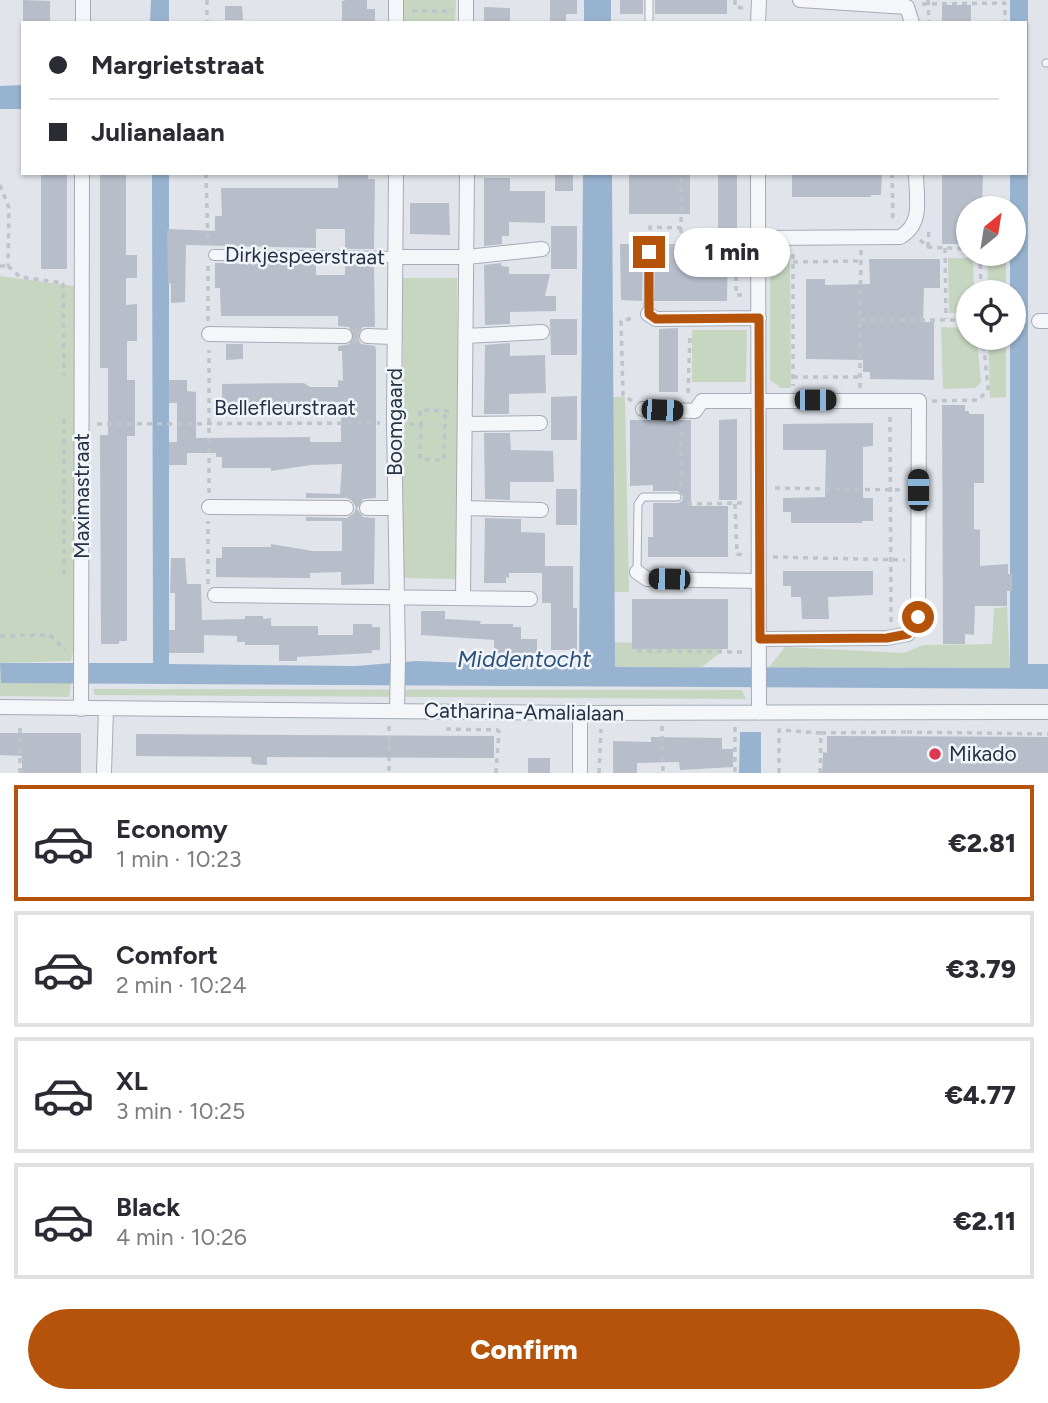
<!DOCTYPE html>
<meta charset="utf-8">
<style>
body{margin:0;font-family:Figtree,sans-serif;background:#f2f2f3;color:#2b2b33;height:100vh;display:flex;flex-direction:column;font-size:26px;white-space:nowrap}
*{box-sizing:border-box;margin:0}
p{font-size:23px;color:#7c7c81}
.icon{flex:none;width:38px;height:38px;fill:none;stroke:currentColor;stroke-width:2;stroke-linecap:round;stroke-linejoin:round}
.map{position:relative;height:773px;overflow:hidden}
.panel{display:flex;flex-direction:column;background:#fff;flex:1}
.panel>*{flex:none}
.top-card{position:absolute;left:21px;top:21px;width:1006px;height:154px;border-radius:0px;box-shadow:0 2px 5px #0004;display:grid;align-content:center;height:154px;padding:0 28px;background:#fff}
.needle{width:46px;rotate:30deg}
.tools{position:absolute;left:956px;top:196px;display:grid;gap:14px}
.tools a{display:grid;place-items:center;width:70px;height:70px;border-radius:50%;background:#fff;box-shadow:0 2px 5px #0004;font-size:35px}
.end{position:absolute;width:32px;height:32px;margin:-16px;border:9px solid #b45309;background:#fff;box-shadow:0 0 0 4px #fff}
.from{border-radius:50%}
.bubble{position:absolute;height:49px;border-radius:24px;background:#fff;box-shadow:0 2px 5px #0004;font-size:23px;font-weight:800;line-height:49px;text-align:center}
.car{position:absolute;width:21px;height:42px;margin:-21px -10px;border-radius:9px;box-shadow:0 0 5px 2px #0007;background:linear-gradient(#222 24%,#8ab4d8 0 40%,#222 0 76%,#8ab4d8 0 86%,#222 0)}
.top-card b{display:flex;align-items:center;gap:24px;height:66px;font-size:26px}
.top-card b+b{border-top:2px solid #e1e1e2}
.top-card i{width:18px;height:18px;background:#2b2b33}
ul{padding:12px 0 0;list-style:none}
li{display:flex;align-items:center;gap:21px;height:116px;margin:0 14px 10px;padding:0 14px;border:4px solid #e1e1e2;border-radius:0px}
li div{flex:1}
li b{display:block;font-size:26px}
li em{font-style:normal;font-weight:800}
li.active{border-color:#b45309}
li>.icon{width:63px;height:63px;stroke-width:1.5}
.button{display:flex;gap:14px;margin-top:auto;padding:14px 28px}
.button a{flex:1;height:80px;border-radius:42px;background:#b45309;color:#fff;font-size:28px;font-weight:800;line-height:80px;text-align:center}
.map>svg:first-child{display:block}
.green{fill:#c6d6c1}
.water{fill:#98b3cf}
.building{fill:#b7beca}
.lines{fill:none;stroke-linecap:round;stroke-linejoin:round}
.minor-tunnel{stroke:#bcc1ca;stroke-width:14;stroke-dasharray:14 7;stroke-linecap:butt}
.service-casing{stroke:#a5acb6;stroke-width:9}
.pedestrian-casing{stroke:#a5acb6;stroke-width:12}
.minor-casing{stroke:#a5acb6;stroke-width:16}
.path{stroke:#bfc3ca;stroke-width:3.5;stroke-dasharray:5 5;stroke-linecap:butt}
.service{stroke:#f4f6f9;stroke-width:7}
.pedestrian{stroke:#f4f6f9;stroke-width:10}
.minor{stroke:#f4f6f9;stroke-width:14}
.route{stroke:#b45309;stroke-width:9}
.poi-dot{fill:#dd3952;stroke:#f1f4f8;stroke-width:2.5}
.labels{text-anchor:middle;stroke-width:5;stroke-linejoin:round;paint-order:stroke}
.street-label{font-size:21px;fill:#273245;stroke:#f1f4f8}
.poi-label{font-size:21px;fill:#273245;stroke:#f1f4f8;text-anchor:start}
.water-label{font-size:23px;font-style:italic;fill:#2c517d;stroke:#f1f4f8}
</style>
<div class="map">
<svg width="1048" height="773" viewBox="0 0 1048 773">
<rect width="100%" height="100%" fill="#e1e5eb"/>
<path class="green" d="M404 0H456L455 23H404Z
M790 251 791 388H781L770 380V261L779 252Z
M987 254H1006V292H988Z
M948 258H973L974 292H968V313H949Z
M0 276 74 286 75 645 71 661 0 663 1 683H71L69 697 0 696Z
M403 278H457L458 579 403 578Z
M941 327 968 328V338H977L981 382 975 388 943 389Z
M692 330H747L746 382H692Z
M988 338H1006V397L990 398Z
M612 397H625L629 592H612Z
M1007 607 1010 668 769 667 785 647 904 653 923 645 992 644 994 608Z
M604 642 725 645 720 653 702 667H608Z
M93 689 742 690 746 699 95 695Z"/>
<path class="water" d="M151 0H169V23H150Z
M584 0H611V23H584Z
M1010 0H1028V664H1048V689L1 683 0 663H153L152 173H169V664L356 666 416 661 579 667 583 173H612L615 667 1010 668V338H1013V292H1010V254H1013V208H1010V173H1026V23H1010Z
M23 85V109H0V86Z
M740 732H761V773H739Z"/>
<path class="building" d="M23 0 50 1V23H23Z
M346 0H367V9H375V23H342V1Z
M550 0H577V14H566V23H550Z
M620 0H643V14H620Z
M655 0H727V14H655Z
M942 5H971V23H942Z
M225 6H242L243 20H225Z
M484 7 510 8V23H484Z
M41 173H67V269H41Z
M100 173H126V255H137V278H126V305L137 304V341H127V380H135V436H127V641H119V644H101L100 435H108V368H100Z
M338 173H368V179H375L374 249H345V229H316V248L186 245 185 302 171 303V283L168 284 167 231 169 229 215 231V216H222L221 188H338Z
M555 173H573V191H555Z
M629 173H690V214H629Z
M718 173H737V244H718Z
M792 173H882L881 195H871V197H792Z
M942 173 983 174 982 208H968V244H942Z
M484 178H510V191H545V223L509 222V236H502V244L484 246Z
M410 203H449L450 235 410 234Z
M551 226H577V269H551Z
M620 244H690V250H728L727 301H654L655 252 653 247 648 246 643 252 642 301 621 300Z
M869 259H940V288H924L923 322H934V380L870 379V372H863V360L806 359V279H825V285L870 284Z
M215 263 316 264V275H345V264L374 265 375 327H363L357 336 361 344 375 346 376 350V498L363 499 357 509 363 517 375 518 374 584 341 585V572L310 573V578L216 577V558H222V547H271V544L313 551H342V521H306V517L347 518 354 513 356 507 351 500 347 498H306V493L340 494 342 464 311 465 271 471V468H222V457H216V453H187V465H169V442H177V403H169V380H187V391L196 392V438L310 437V442H341V402H310V407H222V384L304 383 310 387H338V380L343 381 342 351H338V346L350 344 355 335 349 327 338 326V316H221L220 288H215Z
M501 263V266L509 267V274H550L545 296H556V311L510 312V324L485 325 484 265Z
M550 319H577V355H551Z
M678 328V392H659V329Z
M510 343V356L545 355 546 393 509 394V414H484L485 345Z
M226 344H243V359L226 360Z
M577 396V440H551V397Z
M942 405H965V411H969V414H984V483H974V529L980 530V566L1008 564V574H1012V591H1007V606H975L974 635 965 634V644H943Z
M737 419V500H719V420Z
M630 420H691V506H728V557H648V537H653V503H678L682 501 683 496 678 491H653V485L630 486Z
M873 423V446L863 447V498H873V521H862V523H791V512H783V498L825 497 826 450H783V424Z
M484 433H510L511 450 553 451 554 482H510V500L485 499Z
M556 489H577V525H556Z
M485 518 521 519V532L545 533V566H573V608H577V650H551V603H542V573H509V578L506 577V583H484Z
M171 558H185L187 584H201L202 620 245 619V616H263V619L271 618V626H318V635H353V624H372V627H380V650H372V653L297 657V661H279V645H245V642H237V636L204 635V653H169V630H175V593H170Z
M783 571H873V595L828 597 829 619H802L801 597H791V586H783Z
M632 599H728V649H632Z
M421 611H445V619L481 621 480 624H513V627H521V639H537V653H494V640L421 635Z
M0 733H81V773H22V756L0 755Z
M136 734 494 736V758L267 757V765L252 764 251 757 136 756Z
M827 736 1048 737V773H822L823 752 827 753Z
M651 737 722 738V749H733V767L680 770 679 762 637 763V773H613V741L651 742Z
M528 758H550V773H528Z"/>
<g class="lines">
<path class="minor-tunnel" d="M345 336H367"/>
<defs>
<path id="service" d="M649 0V23
M1046 63H1048
M648 314 649 252
M637 572 638 504 643 497H677"/>
<path id="pedestrian" d="M214 255 396 257"/>
<path id="minor" d="M396 0V23
M800 0 907 7 912 23
M83 23V0
M466 23V0
M758 23 759 0
M396 173 394 423 398 656 397 710
M758 173 759 713
M758 238 900 237C924 224 916 197 916 173
M396 257H467L542 249
M648 314 656 319 759 318
M1039 321H1048
M209 334 345 336
M367 336 395 337
M465 336 542 332
M643 409 695 411 702 401H919L918 617 908 634 887 638 760 639
M465 424 540 423
M209 507 346 508
M367 508H395
M465 508 541 510
M637 572 647 579 758 581
M215 595 530 599
M463 598 467 173
M0 707 580 713 1048 712
M81 709 82 173
M580 713V773
M104 773 106 708"/>
</defs>
<use href="#service" class="service-casing"/>
<use href="#pedestrian" class="pedestrian-casing"/>
<use href="#minor" class="minor-casing"/>
<path class="path" d="M207 0V23
M735 0V7L744 8
M928 0 929 21
M922 4 1005 3V23
M412 11H453
M206 173 208 245
M892 173 893 217 898 221
M0 185 9 208 8 266
M681 228 680 247H715
M649 240 650 227 681 228V173
M920 240 928 247 968 249
M928 247 929 228
M945 248 946 319
M861 250 860 320H968
M793 254V386
M980 254 981 292
M793 262 861 261
M0 266H8
M8 266 20 277 64 283
M208 266V321
M63 283 64 375
M742 295H736V248L745 247
M1013 321H1026
M793 377H860
M860 388V320
M688 393 690 335
M632 401 623 395 621 321 633 318
M932 401 979 400 988 389 983 338
M890 417 891 622
M97 424 380 423
M409 424H421L420 410 449 411
M421 424 420 459 444 460 445 411
M681 486V423
M775 488 903 490
M209 493V350
M687 504 743 503
M735 504 737 554 744 555
M773 557 905 560
M64 574V418
M208 584V521
M0 636 50 635 65 650
M637 651 743 652
M389 726V773
M662 726 663 773
M735 727V773
M446 729 499 730
M891 732H907V730
M907 732 1048 734
M20 773V723
M496 773 499 730
M599 773 601 729
M779 773V730L821 733
M820 773 821 733 888 732"/>
<use href="#service" class="service"/>
<use href="#pedestrian" class="pedestrian"/>
<use href="#minor" class="minor"/>
</g>
<g class="lines">
<path class="route" d="M649 252V314L656 319 759 318 760 639 887 638 908 634 918 617"/>
</g>
<circle class="poi-dot" cx="935" cy="754" r="7"/>
<g class="labels">
<g class="street-label">
<text transform="translate(305 256) rotate(1)" y="7">Dirkjespeerstraat</text>
<text x="285" y="415">Bellefleurstraat</text>
<text transform="translate(395 422) rotate(-90)" y="7">Boomgaard</text>
<text transform="translate(82 496) rotate(-90)" y="7">Maximastraat</text>
<text transform="translate(524 712) rotate(1)" y="7">Catharina-Amalialaan</text>
</g>
<g class="poi-label">
<text x="949" y="761">Mikado</text>
</g>
<g class="water-label">
<text x="524" y="667">Middentocht</text>
</g>
</g>
</svg>
<div class="tools">
<a><svg class="needle" viewBox="-14 -14 28 28"><path d="M0-13l5 13h-10z" fill="#e53935"/><path d="M0 13l5-13h-10z" fill="#7c7c81"/></svg></a>
<a><svg class="icon" aria-label="locate" viewBox="0 0 24 24"><circle cx="12" cy="12" r="6"/><path d="M12 2v4M12 18v4M2 12h4M18 12h4"/></svg></a>
</div>
<i class="end from" style="left:918px;top:617px"></i>
<i class="end" style="left:649px;top:252px"></i>
<div class="bubble" style="left:674px;top:228px;width:116px">1 min</div>
<i class="car" style="left:815px;top:400px;rotate:90deg"></i>
<i class="car" style="left:662px;top:410px;rotate:92deg"></i>
<i class="car" style="left:918px;top:490px;rotate:0deg"></i>
<i class="car" style="left:669px;top:579px;rotate:271deg"></i>
<div class="top-card">
<b><i class="from"></i>Margrietstraat</b>
<b><i></i>Julianalaan</b>
</div>
</div>
<section class="panel">
<ul>
<li class="active"><svg class="icon" aria-label="car" viewBox="0 0 24 24"><path d="M5 17H2v-5l4-1 3-4h7l3 4 3 1v5h-3M9 17h6M6 11h13"/><circle cx="7" cy="17" r="2"/><circle cx="17" cy="17" r="2"/></svg><div><b>Economy</b><p>1 min · 10:23</p></div><em>€2.81</em></li>
<li><svg class="icon" aria-label="car" viewBox="0 0 24 24"><path d="M5 17H2v-5l4-1 3-4h7l3 4 3 1v5h-3M9 17h6M6 11h13"/><circle cx="7" cy="17" r="2"/><circle cx="17" cy="17" r="2"/></svg><div><b>Comfort</b><p>2 min · 10:24</p></div><em>€3.79</em></li>
<li><svg class="icon" aria-label="car" viewBox="0 0 24 24"><path d="M5 17H2v-5l4-1 3-4h7l3 4 3 1v5h-3M9 17h6M6 11h13"/><circle cx="7" cy="17" r="2"/><circle cx="17" cy="17" r="2"/></svg><div><b>XL</b><p>3 min · 10:25</p></div><em>€4.77</em></li>
<li><svg class="icon" aria-label="car" viewBox="0 0 24 24"><path d="M5 17H2v-5l4-1 3-4h7l3 4 3 1v5h-3M9 17h6M6 11h13"/><circle cx="7" cy="17" r="2"/><circle cx="17" cy="17" r="2"/></svg><div><b>Black</b><p>4 min · 10:26</p></div><em>€2.11</em></li>
</ul>
<div class="button"><a>Confirm</a></div>
</section>
